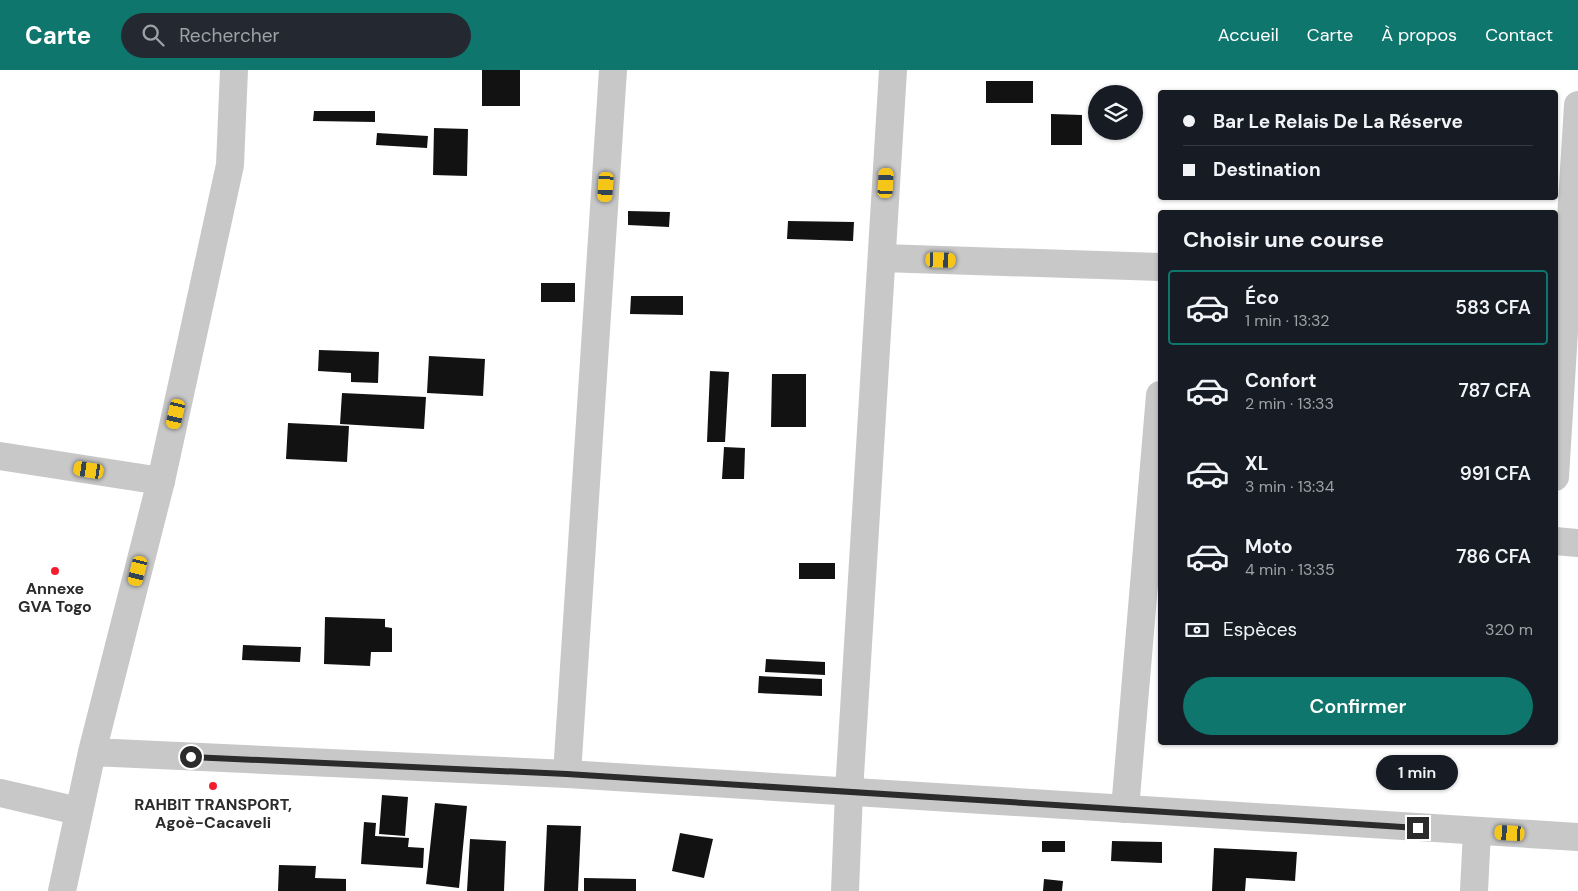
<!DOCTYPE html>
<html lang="fr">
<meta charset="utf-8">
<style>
body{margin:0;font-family:"DM Sans",sans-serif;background:#242831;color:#f1f3f6;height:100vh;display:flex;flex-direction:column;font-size:19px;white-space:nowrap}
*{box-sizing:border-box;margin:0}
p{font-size:16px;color:#9ea1a6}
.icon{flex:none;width:28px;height:28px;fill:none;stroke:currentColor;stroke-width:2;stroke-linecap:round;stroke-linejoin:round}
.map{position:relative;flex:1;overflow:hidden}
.drawer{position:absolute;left:1158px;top:140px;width:400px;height:535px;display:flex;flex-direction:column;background:#171b24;border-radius:5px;box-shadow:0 1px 4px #0004}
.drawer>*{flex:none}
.guide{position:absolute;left:1158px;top:20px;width:400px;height:110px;border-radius:5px;box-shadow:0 1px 4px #0004;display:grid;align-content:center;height:110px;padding:0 25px;background:#171b24}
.buttons{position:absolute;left:1088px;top:15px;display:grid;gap:10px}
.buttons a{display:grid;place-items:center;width:55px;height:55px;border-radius:50%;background:#171b24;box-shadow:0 1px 4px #0004;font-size:25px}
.end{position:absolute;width:22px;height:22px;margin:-11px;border:6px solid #2b2b2b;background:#fff;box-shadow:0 0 0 2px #fff}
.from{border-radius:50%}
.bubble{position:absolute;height:35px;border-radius:18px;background:#171b24;box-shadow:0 1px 4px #0004;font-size:16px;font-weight:600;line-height:35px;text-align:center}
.car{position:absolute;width:15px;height:30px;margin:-15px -8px;border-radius:6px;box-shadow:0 0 4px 1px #0007;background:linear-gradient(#f5c518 24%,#345 0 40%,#f5c518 0 76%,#345 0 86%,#f5c518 0)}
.guide b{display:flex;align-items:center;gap:18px;height:48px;font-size:19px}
.guide b+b{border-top:1px solid #363941}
.guide i{width:12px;height:12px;background:#f1f3f6}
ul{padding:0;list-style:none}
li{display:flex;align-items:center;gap:15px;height:75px;margin:0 10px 8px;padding:0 15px;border:2px solid transparent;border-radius:5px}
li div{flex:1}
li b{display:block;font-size:19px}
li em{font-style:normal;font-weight:600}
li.selected{border-color:#0f766e}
li>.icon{width:45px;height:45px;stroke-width:1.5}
h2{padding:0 25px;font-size:22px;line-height:60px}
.pay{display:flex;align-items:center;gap:12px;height:55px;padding:0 25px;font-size:19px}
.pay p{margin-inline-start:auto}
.cta{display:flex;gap:10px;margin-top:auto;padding:10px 25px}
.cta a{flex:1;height:58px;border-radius:30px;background:#0f766e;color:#fff;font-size:20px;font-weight:600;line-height:58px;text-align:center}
header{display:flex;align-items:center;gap:30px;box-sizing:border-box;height:70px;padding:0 25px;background:#0f766e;color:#fff}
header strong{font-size:24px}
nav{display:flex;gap:28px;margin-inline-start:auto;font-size:18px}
.search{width:350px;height:45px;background:#242831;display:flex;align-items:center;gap:12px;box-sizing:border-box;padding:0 18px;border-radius:28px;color:#9ea1a6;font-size:19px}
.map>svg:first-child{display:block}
.building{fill:#121212}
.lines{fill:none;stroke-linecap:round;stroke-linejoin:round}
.minor{stroke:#c8c8c8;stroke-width:28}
.tertiary{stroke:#c8c8c8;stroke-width:28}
.route{stroke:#2b2b2b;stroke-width:6}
.poi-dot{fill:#f21e2f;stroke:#fff;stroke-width:2}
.labels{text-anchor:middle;stroke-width:5;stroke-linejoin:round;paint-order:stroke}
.poi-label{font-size:16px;font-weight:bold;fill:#2b2b2b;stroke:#fff}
</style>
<header>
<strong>Carte</strong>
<div class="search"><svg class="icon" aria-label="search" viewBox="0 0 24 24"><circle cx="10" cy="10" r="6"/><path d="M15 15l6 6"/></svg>Rechercher</div>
<nav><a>Accueil</a><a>Carte</a><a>À propos</a><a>Contact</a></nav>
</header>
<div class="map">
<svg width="1578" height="821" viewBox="0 0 1578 821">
<rect width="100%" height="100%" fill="#fff"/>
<path class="building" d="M482 0H520V36H482Z
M986 11H1033V33H986Z
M314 41H375V52L313 51Z
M1051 44 1082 45V75H1051Z
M434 58 468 59 467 106 433 105Z
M377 63 428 66 427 78 376 75Z
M628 141 670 142 669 157 628 155Z
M788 151 854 152 853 171 787 169Z
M541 213H575V232H541Z
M631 226H683V245L630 244Z
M319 280 379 282 378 313 351 312V303L318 301Z
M429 286 485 289 483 326 427 323Z
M710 301 729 302 725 372H707Z
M772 304H806V357H771Z
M342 323 426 327 424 359 340 354Z
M288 353 349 356 347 392 286 389Z
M724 377 745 378 744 409H722Z
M799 493H835V509H799Z
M325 547 385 549V557L392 558V582H371L370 596 324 594Z
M243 575 301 577 300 592 242 590Z
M766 589 825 592V605L765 602Z
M759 606 822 609V626L758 623Z
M382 725 408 727 405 766 379 764Z
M435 733 467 736 459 818 426 814Z
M364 752 376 753 375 766 409 768 408 777 424 778 423 798 361 794Z
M547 755 581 756 578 821H544Z
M680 763 713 769 704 808 672 801Z
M470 769 506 771 504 821H467Z
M1042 771H1065V782H1042Z
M1112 771 1162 772V793L1111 791Z
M1214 778 1297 782 1295 811 1246 808 1245 821H1212Z
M279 795 316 796 315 808 346 809V821H278Z
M584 808 636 809V821H584Z
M1044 809 1063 811 1062 821H1043Z"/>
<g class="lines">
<path class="minor" d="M882 188 1160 197
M0 386 161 411
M1555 407 1578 35
M1555 471 1578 473
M567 704 613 0
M0 723 78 741
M1125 739 1160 325
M845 821 849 722 893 0
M1474 821 1477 761"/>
<path class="tertiary" d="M92 682 567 704 1578 767
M62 821 92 682 161 411 230 95 234 0"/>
</g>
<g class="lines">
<path class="route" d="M191 687 567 704 1418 758"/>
</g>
<g class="poi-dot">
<circle cx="55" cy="501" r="5"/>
<circle cx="213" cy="716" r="5"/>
</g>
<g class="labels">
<g class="poi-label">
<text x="55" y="524">Annexe<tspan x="55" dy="18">GVA Togo</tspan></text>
<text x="213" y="740">RAHBIT TRANSPORT,<tspan x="213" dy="18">Agoè-Cacaveli</tspan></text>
</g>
</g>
</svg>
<div class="buttons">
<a><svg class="icon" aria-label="layers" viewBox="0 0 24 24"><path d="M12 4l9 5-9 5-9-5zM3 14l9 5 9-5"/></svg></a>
</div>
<i class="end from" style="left:191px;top:687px"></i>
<i class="end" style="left:1418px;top:758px"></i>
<div class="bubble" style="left:1376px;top:685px;width:82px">1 min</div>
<i class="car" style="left:886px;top:113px;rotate:3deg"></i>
<i class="car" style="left:606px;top:117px;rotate:184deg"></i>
<i class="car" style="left:941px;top:190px;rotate:92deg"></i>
<i class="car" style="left:176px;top:344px;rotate:193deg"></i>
<i class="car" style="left:89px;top:400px;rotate:279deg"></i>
<i class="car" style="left:138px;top:501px;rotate:194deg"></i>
<i class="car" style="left:1510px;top:763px;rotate:273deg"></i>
<div class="guide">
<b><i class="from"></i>Bar Le Relais De La Réserve</b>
<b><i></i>Destination</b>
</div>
<section class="drawer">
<h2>Choisir une course</h2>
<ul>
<li class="selected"><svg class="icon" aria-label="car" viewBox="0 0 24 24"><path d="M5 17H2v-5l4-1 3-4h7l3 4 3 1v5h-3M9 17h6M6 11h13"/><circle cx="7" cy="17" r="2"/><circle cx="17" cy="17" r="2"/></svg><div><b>Éco</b><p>1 min · 13:32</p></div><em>583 CFA</em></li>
<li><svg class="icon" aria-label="car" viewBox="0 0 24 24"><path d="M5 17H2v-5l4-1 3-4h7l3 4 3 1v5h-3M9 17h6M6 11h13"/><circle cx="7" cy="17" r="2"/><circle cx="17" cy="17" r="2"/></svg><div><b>Confort</b><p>2 min · 13:33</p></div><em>787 CFA</em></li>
<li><svg class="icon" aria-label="car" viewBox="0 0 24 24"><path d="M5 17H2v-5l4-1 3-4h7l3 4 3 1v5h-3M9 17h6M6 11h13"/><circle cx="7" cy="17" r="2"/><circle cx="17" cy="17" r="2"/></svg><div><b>XL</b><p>3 min · 13:34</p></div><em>991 CFA</em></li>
<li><svg class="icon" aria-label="car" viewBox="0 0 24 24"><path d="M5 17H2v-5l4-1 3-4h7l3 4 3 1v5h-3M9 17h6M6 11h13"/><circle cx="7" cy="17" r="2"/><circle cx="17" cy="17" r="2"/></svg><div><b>Moto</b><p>4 min · 13:35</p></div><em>786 CFA</em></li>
</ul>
<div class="pay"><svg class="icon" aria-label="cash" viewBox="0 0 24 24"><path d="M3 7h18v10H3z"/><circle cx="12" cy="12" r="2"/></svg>Espèces<p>320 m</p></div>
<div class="cta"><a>Confirmer</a></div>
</section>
</div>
